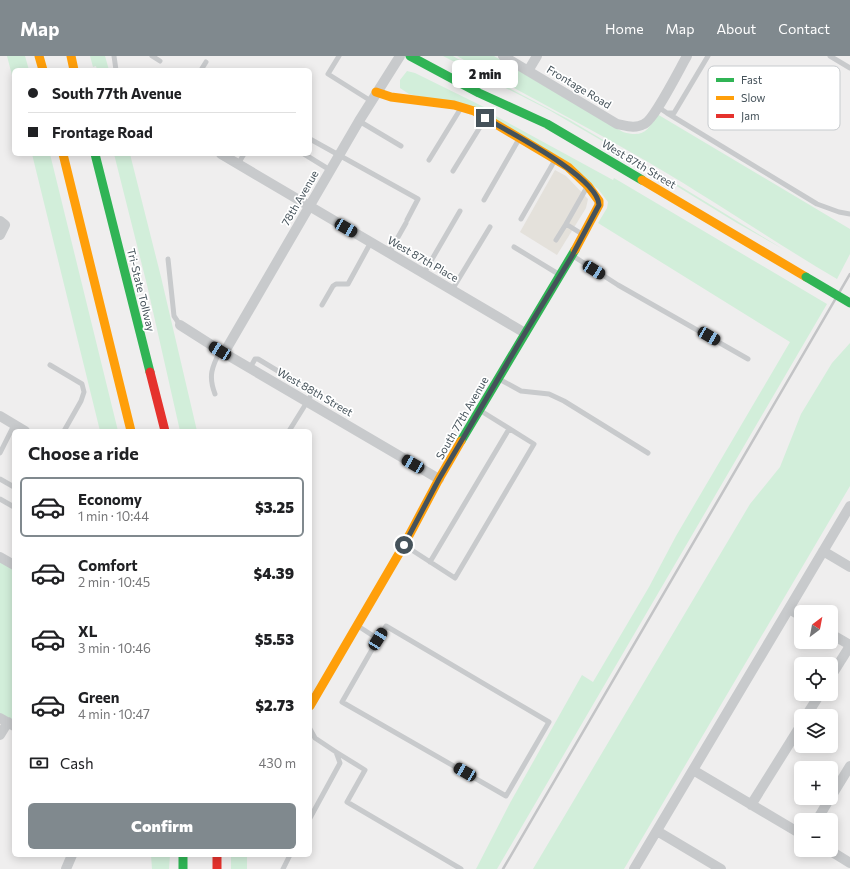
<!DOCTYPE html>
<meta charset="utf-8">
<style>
body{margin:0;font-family:Commissioner,sans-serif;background:#f6f6f6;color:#202124;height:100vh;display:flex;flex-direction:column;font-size:15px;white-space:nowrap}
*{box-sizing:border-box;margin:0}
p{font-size:13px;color:#757577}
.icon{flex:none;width:22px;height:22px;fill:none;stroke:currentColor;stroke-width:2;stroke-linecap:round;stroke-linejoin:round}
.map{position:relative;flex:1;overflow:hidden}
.panel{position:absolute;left:12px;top:373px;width:300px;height:428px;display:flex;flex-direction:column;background:#fff;border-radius:6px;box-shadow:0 2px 10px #0003}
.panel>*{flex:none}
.hud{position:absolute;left:12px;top:12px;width:300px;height:88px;border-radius:6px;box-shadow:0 2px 10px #0003;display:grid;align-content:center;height:88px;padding:0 16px;background:#fff}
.needle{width:26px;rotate:32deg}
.fabs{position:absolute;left:794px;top:549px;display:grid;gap:8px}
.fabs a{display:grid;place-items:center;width:44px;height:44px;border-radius:6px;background:#fff;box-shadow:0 2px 10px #0003;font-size:20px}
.end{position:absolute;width:18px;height:18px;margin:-9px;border:5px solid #45525a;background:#fff;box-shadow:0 0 0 2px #fff}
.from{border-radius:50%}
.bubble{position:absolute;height:28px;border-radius:6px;background:#fff;box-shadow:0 2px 10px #0003;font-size:13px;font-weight:800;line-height:28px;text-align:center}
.car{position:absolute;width:12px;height:24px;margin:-12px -6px;border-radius:5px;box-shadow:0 0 3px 1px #0007;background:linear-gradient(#222 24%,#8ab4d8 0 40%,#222 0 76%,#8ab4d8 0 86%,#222 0)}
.hud b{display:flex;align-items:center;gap:14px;height:38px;font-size:15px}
.hud b+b{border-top:1px solid #e0e0e0}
.hud i{width:10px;height:10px;background:#202124}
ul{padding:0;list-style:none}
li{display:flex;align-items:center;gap:12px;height:60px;margin:0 8px 6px;padding:0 8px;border:2px solid transparent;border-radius:6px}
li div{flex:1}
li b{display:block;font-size:15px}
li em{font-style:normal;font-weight:800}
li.current{border-color:#80898e}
li>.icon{width:36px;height:36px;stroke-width:1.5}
h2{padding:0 16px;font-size:18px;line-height:48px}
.pay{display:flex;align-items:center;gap:10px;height:44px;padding:0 16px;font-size:15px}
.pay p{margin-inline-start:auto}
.primary-button{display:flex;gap:8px;margin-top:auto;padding:8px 16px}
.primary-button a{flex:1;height:46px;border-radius:6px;background:#80898e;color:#fff;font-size:16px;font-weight:800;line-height:46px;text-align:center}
header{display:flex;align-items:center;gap:24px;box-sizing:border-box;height:56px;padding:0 20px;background:#80898e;color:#fff}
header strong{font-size:19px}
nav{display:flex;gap:22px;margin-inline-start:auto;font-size:14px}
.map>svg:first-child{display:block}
.commercial{fill:#e4e1db}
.green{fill:#d2eeda}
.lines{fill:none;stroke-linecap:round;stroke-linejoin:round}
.lane{stroke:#c8cacc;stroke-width:5}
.street{stroke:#c8cacc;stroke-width:10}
.fast{stroke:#30b455;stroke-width:9}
.slow{stroke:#ff9f0a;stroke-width:9}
.jam{stroke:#e5322d;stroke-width:9}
.rail{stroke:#c3c4c6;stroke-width:2.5}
.fast-bridge{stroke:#30b455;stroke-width:9}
.route{stroke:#45525a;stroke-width:5}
.labels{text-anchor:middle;stroke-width:3.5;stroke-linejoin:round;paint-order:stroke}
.street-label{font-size:11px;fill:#45525a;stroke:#fff}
.key{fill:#fff;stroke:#c7cbce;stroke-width:1}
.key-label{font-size:11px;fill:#45525a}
</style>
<header>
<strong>Map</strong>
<nav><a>Home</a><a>Map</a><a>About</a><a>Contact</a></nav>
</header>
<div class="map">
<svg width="850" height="813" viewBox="0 0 850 813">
<rect width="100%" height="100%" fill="#efeeee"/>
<path class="commercial" d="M555 114 566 120 588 143 586 152 557 199 520 176Z"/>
<path class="green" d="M7 0H25L29 14H14V27Z
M90 0H105L109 14H97L96 10 93 11Z
M443 0H453L490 22 568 63 657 116 783 193 737 167 611 90 549 54Z
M457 0H494L623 76C643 82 648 75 657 58L850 173V198L837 223C769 183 703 137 634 98 575 64 515 34 457 0Z
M407 15 415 17 486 52 485 54 494 59 613 124 614 122 827 248 497 813H476L510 747 582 619 593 626 649 531 676 480 790 286 598 167 607 152 608 146 598 133 482 54 409 38 400 32V24Z
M32 98H50L118 375H100Z
M114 98H130L161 221 197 375H180L147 229Z
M850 287V430L624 813H533L750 448 780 411 801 358 832 307Z
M0 506 14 514V665L0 657Z
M151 799H170L169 813H152Z
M231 799H247V813H231Z"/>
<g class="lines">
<path class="lane" d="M114 0 116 14
M152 0 160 5
M339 0 328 18 371 45
M830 0 850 12
M201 14 206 6
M658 51 667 57H674L708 0
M667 57 817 148 839 156 850 158
M359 65 401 90
M310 83 418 143 407 164
M304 98 330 114
M429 104 461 52
M238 108 244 98
M453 115 485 63
M484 144 519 83
M521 163 555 104
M582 178 566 168 587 131
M556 184 566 168
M514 191 560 219
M389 197 406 167
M573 200 618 229 748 303
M168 203 174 260 180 269
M424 217 460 155
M452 234 490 171
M322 249 333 230 336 228H348L371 186
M50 309 82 328 84 336 81 345 64 375
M250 312 255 303H258L311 335 312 338 289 375
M499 323 521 335 549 338 564 345 648 397
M215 338C208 320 212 311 220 295
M0 397 14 369
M0 423 14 431
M0 443 14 451
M404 489 455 522 534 388 481 355
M430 506 509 373
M358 570 378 583 386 570 549 666 506 740 342 646 378 583
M310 673 315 682 336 696 340 707 310 762
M336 696 365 714 347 746 461 813
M283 813 290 799"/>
<path class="street" d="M503 0 617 68C627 70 635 73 644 68 654 64 680 12 687 0
M528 15 537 0
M221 98 525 277
M0 165 5 169 0 179
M180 269 224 297 439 423
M224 297 359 65 400 0
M0 360 25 375
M823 495 850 511
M0 501 14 509
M789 553 801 560
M831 578 850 589
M831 620 850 590
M806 660 820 638
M0 662 14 670
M0 679 8 666
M693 714 801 778
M831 741 850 710
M751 749 801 669
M817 764 830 742
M657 775 721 813
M829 794 850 807
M66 813 72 799
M634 813 850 450"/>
<path class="fast" d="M410 0 479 37 547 68 642 124
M95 98 150 316
M461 385 575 194
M183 799V813"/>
<path class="slow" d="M39 0 43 14
M71 0 74 14
M376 36 391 41 454 49 474 55 568 111 588 130 599 145V149L575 194
M63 98 131 375
M642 124 806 221
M310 650 404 489 439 423 461 385"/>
<path class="jam" d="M150 316 165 375
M217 799V813"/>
<path class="rail" d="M503 813 850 218"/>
<path class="fast-bridge" d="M806 221 850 247"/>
</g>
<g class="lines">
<path class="route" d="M404 489 439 423 525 277 572 200 599 149C598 121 509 76 485 62"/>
</g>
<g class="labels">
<g class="street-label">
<text transform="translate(579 31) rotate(31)" y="4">Frontage Road</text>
<text transform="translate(639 108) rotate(31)" y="4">West 87th Street</text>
<text transform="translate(300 142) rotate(-60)" y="4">78th Avenue</text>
<text transform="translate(423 203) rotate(30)" y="4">West 87th Place</text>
<text transform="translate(141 234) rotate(76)" y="4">Tri-State Tollway</text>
<text transform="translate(315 336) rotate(30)" y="4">West 88th Street</text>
<text transform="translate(462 362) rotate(-60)" y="4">South 77th Avenue</text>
</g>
</g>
<rect x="708" y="10" width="132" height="64" rx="6" class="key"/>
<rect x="716" y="22" width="18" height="4" fill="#30b455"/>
<rect x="716" y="40" width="18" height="4" fill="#ff9f0a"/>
<rect x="716" y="58" width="18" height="4" fill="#e5322d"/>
<g class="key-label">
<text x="741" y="28">Fast</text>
<text x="741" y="46">Slow</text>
<text x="741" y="64">Jam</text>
</g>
</svg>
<div class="fabs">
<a><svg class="needle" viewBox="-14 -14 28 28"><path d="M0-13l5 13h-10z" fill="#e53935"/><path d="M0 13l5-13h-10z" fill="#757577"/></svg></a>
<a><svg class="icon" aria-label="locate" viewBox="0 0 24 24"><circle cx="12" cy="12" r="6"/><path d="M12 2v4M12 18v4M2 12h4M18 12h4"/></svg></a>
<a><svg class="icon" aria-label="layers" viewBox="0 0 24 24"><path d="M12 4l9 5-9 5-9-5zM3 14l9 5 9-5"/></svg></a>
<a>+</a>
<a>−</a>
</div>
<i class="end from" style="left:404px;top:489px"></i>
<i class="end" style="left:485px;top:62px"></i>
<div class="bubble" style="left:452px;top:4px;width:66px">2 min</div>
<i class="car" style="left:346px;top:172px;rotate:120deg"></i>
<i class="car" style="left:594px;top:214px;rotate:122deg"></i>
<i class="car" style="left:709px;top:280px;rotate:120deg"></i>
<i class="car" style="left:220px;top:295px;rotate:302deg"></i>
<i class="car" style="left:413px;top:408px;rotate:300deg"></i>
<i class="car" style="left:378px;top:583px;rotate:32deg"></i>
<i class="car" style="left:465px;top:716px;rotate:300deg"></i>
<div class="hud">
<b><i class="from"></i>South 77th Avenue</b>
<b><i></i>Frontage Road</b>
</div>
<section class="panel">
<h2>Choose a ride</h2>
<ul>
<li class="current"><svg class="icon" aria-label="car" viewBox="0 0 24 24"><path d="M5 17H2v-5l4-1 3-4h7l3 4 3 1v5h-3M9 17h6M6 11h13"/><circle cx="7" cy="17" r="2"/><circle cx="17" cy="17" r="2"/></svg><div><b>Economy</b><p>1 min · 10:44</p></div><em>$3.25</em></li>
<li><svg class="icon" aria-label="car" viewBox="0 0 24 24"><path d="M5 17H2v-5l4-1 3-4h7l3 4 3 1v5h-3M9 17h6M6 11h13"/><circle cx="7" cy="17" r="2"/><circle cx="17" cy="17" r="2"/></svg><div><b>Comfort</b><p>2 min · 10:45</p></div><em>$4.39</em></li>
<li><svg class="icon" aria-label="car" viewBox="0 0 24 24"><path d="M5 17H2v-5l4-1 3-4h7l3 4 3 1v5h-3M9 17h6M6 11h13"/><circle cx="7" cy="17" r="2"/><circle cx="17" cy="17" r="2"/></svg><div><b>XL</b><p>3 min · 10:46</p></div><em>$5.53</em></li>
<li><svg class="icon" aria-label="car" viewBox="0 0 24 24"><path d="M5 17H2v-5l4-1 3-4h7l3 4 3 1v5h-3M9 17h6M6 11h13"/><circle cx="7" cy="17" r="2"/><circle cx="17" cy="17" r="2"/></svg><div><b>Green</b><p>4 min · 10:47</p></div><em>$2.73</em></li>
</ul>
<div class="pay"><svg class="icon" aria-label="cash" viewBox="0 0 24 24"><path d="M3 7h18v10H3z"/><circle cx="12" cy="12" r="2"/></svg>Cash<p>430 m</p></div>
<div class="primary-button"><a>Confirm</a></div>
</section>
</div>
